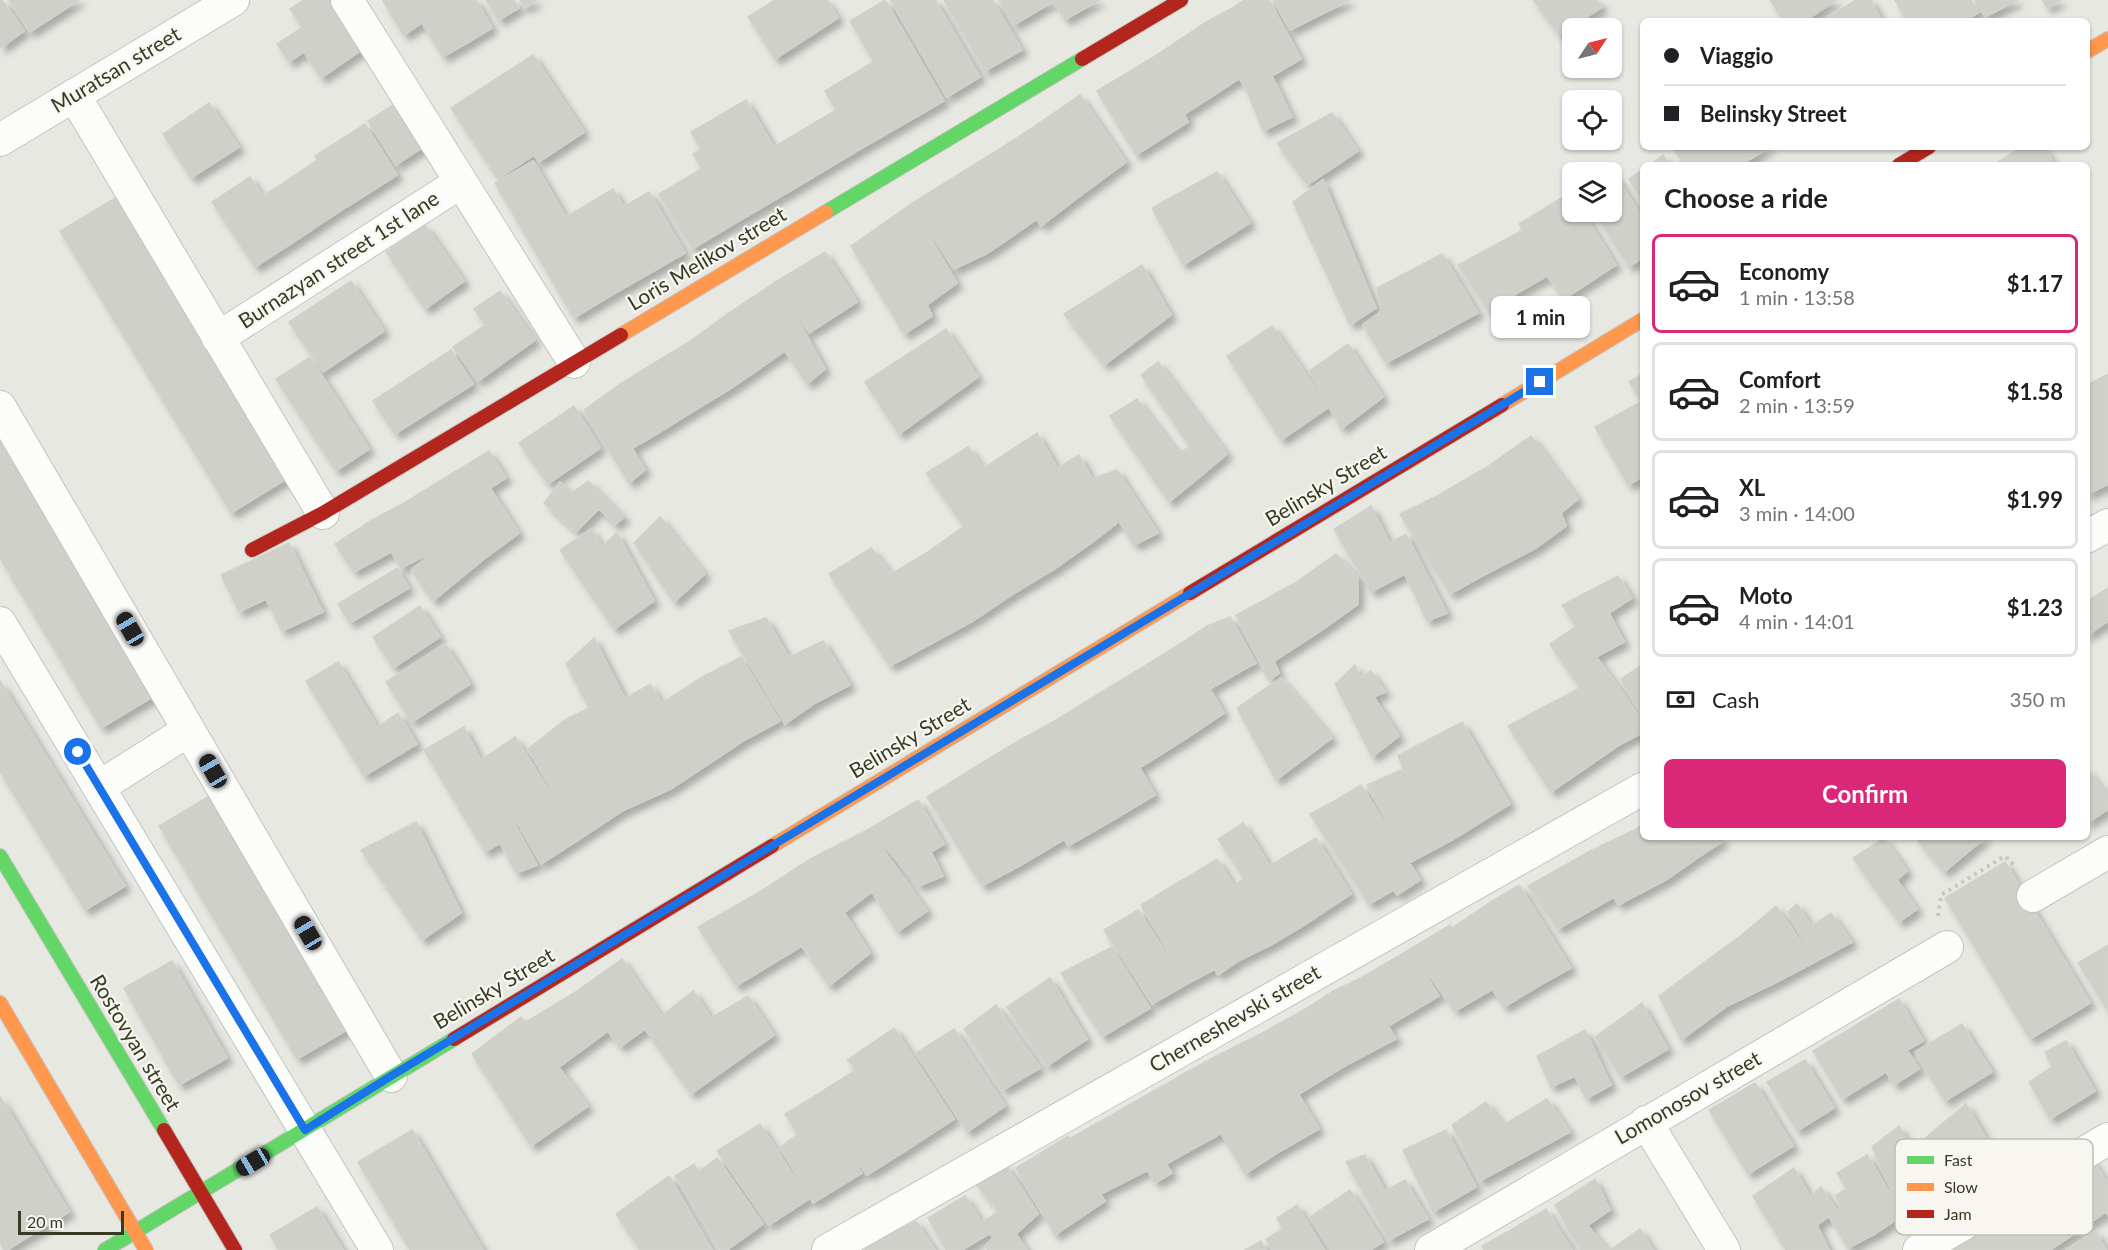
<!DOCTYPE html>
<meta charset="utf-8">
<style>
body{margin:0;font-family:Lato,sans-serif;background:#f2f2f2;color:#202124;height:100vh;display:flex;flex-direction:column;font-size:22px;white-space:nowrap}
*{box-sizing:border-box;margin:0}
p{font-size:20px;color:#757577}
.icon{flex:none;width:33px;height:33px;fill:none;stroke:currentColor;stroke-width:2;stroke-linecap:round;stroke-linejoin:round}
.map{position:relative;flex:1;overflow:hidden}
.side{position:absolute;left:1640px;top:162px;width:450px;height:678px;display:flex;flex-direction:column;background:#fff;border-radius:9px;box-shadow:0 2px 4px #0004}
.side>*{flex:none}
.top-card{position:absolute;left:1640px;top:18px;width:450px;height:132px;border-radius:9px;box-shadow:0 2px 4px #0004;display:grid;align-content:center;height:132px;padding:0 24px;background:#fff}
.needle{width:39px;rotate:55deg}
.buttons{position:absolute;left:1562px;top:18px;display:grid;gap:12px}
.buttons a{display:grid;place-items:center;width:60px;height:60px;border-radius:9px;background:#fff;box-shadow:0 2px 4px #0004;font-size:30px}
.scale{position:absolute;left:18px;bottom:15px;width:106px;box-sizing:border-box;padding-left:6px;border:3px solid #383a23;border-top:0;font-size:16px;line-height:21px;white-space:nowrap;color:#383a23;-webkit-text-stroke:4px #f7f6f1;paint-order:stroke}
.end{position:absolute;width:27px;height:27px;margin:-14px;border:8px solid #1a73e8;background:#fff;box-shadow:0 0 0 3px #fff}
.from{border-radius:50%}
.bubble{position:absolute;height:42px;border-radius:9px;background:#fff;box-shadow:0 2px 4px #0004;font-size:20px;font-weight:700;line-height:42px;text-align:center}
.car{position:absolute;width:18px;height:36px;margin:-18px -9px;border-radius:8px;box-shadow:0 0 4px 2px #0007;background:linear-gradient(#222 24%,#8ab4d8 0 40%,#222 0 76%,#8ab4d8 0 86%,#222 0)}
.top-card b{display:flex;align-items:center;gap:21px;height:57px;font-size:22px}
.top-card b+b{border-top:2px solid #e0e0e0}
.top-card i{width:15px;height:15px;background:#202124}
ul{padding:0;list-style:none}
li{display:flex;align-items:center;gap:18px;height:99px;margin:0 12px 9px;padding:0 12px;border:3px solid #e0e0e0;border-radius:9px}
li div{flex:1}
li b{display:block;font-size:22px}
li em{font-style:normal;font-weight:700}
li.on{border-color:#db2777}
li>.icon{width:54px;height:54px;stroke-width:1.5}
h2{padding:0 24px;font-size:27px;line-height:72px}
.pay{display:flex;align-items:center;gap:15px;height:66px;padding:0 24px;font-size:22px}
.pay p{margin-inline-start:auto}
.action{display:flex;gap:12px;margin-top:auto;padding:12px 24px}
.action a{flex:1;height:69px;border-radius:9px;background:#db2777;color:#fff;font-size:24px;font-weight:700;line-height:69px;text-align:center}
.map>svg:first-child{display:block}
.building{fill:#d0d0cb;stroke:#d1d1cc;stroke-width:1.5;filter:url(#shadow)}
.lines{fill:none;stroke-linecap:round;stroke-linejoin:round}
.street-casing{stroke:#c4c4bf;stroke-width:34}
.fast-casing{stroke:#c4c4bd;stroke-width:16}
.slow-casing{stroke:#c4c4bd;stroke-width:16}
.jam-casing{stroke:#c4c4bd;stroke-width:16}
.path{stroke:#c8c8c0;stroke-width:4;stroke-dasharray:3 4.5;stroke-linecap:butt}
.street{stroke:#fcfcfb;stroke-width:32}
.fast{stroke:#63d668;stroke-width:14}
.slow{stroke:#ff974d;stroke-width:14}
.jam{stroke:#b3261e;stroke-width:14}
.route{stroke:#1a73e8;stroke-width:8}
.labels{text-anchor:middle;stroke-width:4.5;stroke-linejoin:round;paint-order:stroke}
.street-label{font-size:21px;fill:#383a23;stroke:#f7f6f1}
.key{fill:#f7f6f1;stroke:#bebeb3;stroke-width:1.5}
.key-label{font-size:16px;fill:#383a23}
</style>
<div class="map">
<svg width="2108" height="1250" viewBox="0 0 2108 1250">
<defs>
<filter id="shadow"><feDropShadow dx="5.5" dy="5.5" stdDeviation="3" flood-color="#0004"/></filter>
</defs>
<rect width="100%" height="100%" fill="#e8e8e3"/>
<path class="building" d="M0 0H2L24 31 0 48Z
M9 0H79L30 32Z
M304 0H331L363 49 321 78 304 52 289 62 277 44 303 27 290 9Z
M385 0H443L469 42 443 57 422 23 404 35 383 1Z
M443 0H476L492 28 469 42Z
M486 0H514L519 8 499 20Z
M520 0H537L524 8Z
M775 0H827L838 18 775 59 748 17Z
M885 0 944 101 909 121 850 21Z
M893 0H935L980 77 947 97 891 1Z
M944 0H992L1022 50 985 71Z
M999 0H1053L1054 1 1014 25Z
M1053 0H1099L1065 20Z
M1244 0H1269L1301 59 1272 76 1234 7Z
M1273 0H1350L1290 30Z
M1533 0H1597L1602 7 1559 35Z
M1770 0H1836L1805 21H1784Z
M1856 0H1871L1882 21H1822Z
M1895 0H1971L1979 12 1966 21H1907Z
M1975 0H2018L1985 17Z
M2042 0H2061L2047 8Z
M1234 7 1272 76 1247 91 1206 22Z
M1206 22 1240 78 1185 114 1155 56Z
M533 55 584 132 539 162 534 155 498 179 451 108Z
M1155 56 1188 122 1136 155 1097 91Z
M873 62 909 121 859 150 825 91Z
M1272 76 1292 117 1263 131 1247 91Z
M1080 95 1126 162 1076 199 1032 128Z
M746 100 797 187 734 224 693 154 701 149 691 132Z
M398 102 426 145 396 165 368 121Z
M209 103 239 147 191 178 163 134Z
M836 110 859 150 832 166 809 126Z
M1332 113 1358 151 1307 185 1277 143Z
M365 124 397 175 347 207 315 156Z
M809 126 832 166 797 187 774 147Z
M1032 128 1076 199 1041 226 993 153Z
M1673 147H1749L1755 156 1741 165H1684Z
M1750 147H1770L1755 156Z
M2022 147H2044L2055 165H1993Z
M993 153 1037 219 988 253 946 182Z
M1663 155 1670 165H1650Z
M316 161 346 207 313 229 283 183Z
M533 161 612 295 574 318 495 183Z
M701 169 734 224 692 249 659 194Z
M1642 170V200L1629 179Z
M1217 172 1250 223 1183 265 1152 208Z
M1616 176 1642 217V258L1629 267 1594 212H1611V179Z
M250 177 262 196 282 184 312 230 255 267 212 202Z
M1323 180 1376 308 1350 325 1293 202Z
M946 182 988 253 954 269 911 204Z
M613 189 659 268 612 295 566 217Z
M649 192 685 253 659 268 623 207Z
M1571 192 1572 212H1583L1616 265 1564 299 1547 276 1519 224Z
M122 194 293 475 231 513 60 231Z
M911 204 957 283 927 305 932 316 904 334 851 246Z
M425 225 464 281 425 309 386 252Z
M1521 231 1547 276 1488 310 1458 265Z
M825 252 857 302 809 333 777 281Z
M1442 254 1478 313 1386 363 1363 325 1382 311 1377 288Z
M1142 265 1171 315 1104 365 1064 314Z
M351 281 384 331 323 372 289 322Z
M777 281 825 369 807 384 785 351 762 367 726 315Z
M500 291 535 340 478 381 453 347 485 325 474 309Z
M726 315 762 367 730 389 692 340Z
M1272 326 1329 407 1281 440 1227 356Z
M946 329 978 377 899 434 865 382Z
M692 340 730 389 684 417 651 365Z
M1348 344 1383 397 1341 429 1309 371Z
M451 350 473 384 395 434 373 401Z
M310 357 369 449 336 471 276 379Z
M1158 362 1227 454 1207 471 1141 375Z
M651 365 684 417 652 437 620 384Z
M1642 374V402L1629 382Z
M2108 374V455L2086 419V386Z
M620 384 652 437 632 448 645 470 629 483 584 410Z
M1137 399 1178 453 1190 447 1207 471 1169 502 1110 416Z
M1642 401V477L1628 485 1595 427Z
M574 406 600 448 548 484 519 443Z
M0 413 164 690 101 728 0 558Z
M2088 422 2108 455V484L2086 495V423Z
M1037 433 1098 538 1056 568 984 468Z
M1531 436 1578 499 1561 513 1566 526 1536 548 1490 465Z
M968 447 1056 568 1013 594 926 473Z
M489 451 506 478 490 488 519 533 484 559 438 482Z
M1079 455 1117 523 1098 538 1057 468Z
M1490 465 1536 548 1486 574 1437 496Z
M1117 470 1158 533 1134 545 1092 479Z
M588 481 624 517 615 525 599 509 576 532 544 503 560 482 572 493Z
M438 482 484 559 433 601 411 570 435 551 404 503Z
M1437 496 1486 574 1450 594 1400 514Z
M404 503 435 551 401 568 372 520Z
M1371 506 1405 574 1371 592 1334 529Z
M660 517 705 574 674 602 634 543Z
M372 520 391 552 354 572 335 544Z
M963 527 1013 594 973 621 928 552Z
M591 529 602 546 617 533 654 601 614 629 560 550Z
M1406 534 1447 613 1427 621 1390 543Z
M289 543 323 612 282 631 266 599 239 612 221 575Z
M871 548 891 574 928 552 973 621 890 666 829 574Z
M1336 554 1358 578V604L1325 628 1295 583Z
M397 568 409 588 350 623 338 604Z
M1618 576 1632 598 1609 613 1624 642 1596 657 1562 605Z
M1295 583 1325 628 1274 661 1279 673 1269 681 1236 615Z
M2108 588V621L2086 636V602Z
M420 606 440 637 393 668 373 637Z
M1230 617 1256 663 1236 674 1207 626Z
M766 618 815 703 785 724 729 631Z
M1207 626 1236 674 1212 688 1183 642Z
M1575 627 1642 720V733L1619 745 1550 644Z
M594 638 671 789 622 811 566 719 589 708 566 664Z
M823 641 850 685 815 703 789 657Z
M1183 642 1224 713 1190 736 1146 665Z
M445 644 470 684 412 722 386 682Z
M741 657 780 721 743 741 702 677Z
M338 662 377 727 398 713 417 744 364 776 306 681Z
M1146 665 1190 736 1141 767 1098 694Z
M1355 665 1360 677 1371 671 1385 692 1374 697 1399 736 1372 757 1335 684Z
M1642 665V717L1621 679Z
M702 677 743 741 671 789 625 699 650 684 662 703Z
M1281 678 1332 738 1276 780 1237 708Z
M0 681 125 886 85 910 0 772Z
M1580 688 1619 745 1596 761 1555 701Z
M1098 694 1155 795 1115 819 1056 720Z
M1555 701 1596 761 1551 792 1508 726Z
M566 719 622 811 580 839 528 749Z
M1056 720 1115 819 1068 846 1011 745Z
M1462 722 1510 804 1478 824 1426 741Z
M464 727 481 760 537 865 516 873 500 843 485 852 424 750Z
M515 737 580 839 541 864 481 760Z
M1426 741 1478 824 1452 840 1403 769 1398 755Z
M1011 745 1065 839 1021 865 967 772Z
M2086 768 2108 796V809L2086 824Z
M1403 769 1452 840 1409 863 1367 785Z
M967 772 1021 865 982 886 927 797Z
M1361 785 1420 880 1397 895 1334 801Z
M213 794 352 1027 297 1059 159 826Z
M918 800 944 844 931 852 943 876 919 886 869 829Z
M1334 801 1394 890 1369 904 1310 814Z
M416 822 461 913 422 940 361 850Z
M1243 823 1306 924 1271 945 1234 886 1244 878 1218 839Z
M1642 825V837H1683L1696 859 1666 880 1636 829Z
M869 829 927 911 897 932 872 892 845 912 810 859Z
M1636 829 1666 880 1618 905 1590 851Z
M1683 837H1721L1723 841 1696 859Z
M1915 837H1986L1944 872Z
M1316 838 1351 894 1306 924 1269 866Z
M1884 838 1907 871 1897 880 1917 909 1899 922 1853 858Z
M1590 851 1614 897 1558 929 1528 886Z
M810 859 870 953 829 986 763 890Z
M1217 859 1271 945 1240 960 1191 875Z
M2005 862 2090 1003 2030 1039 1945 898Z
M1191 875 1240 960 1218 975 1170 887Z
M1519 885 1571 968 1542 984 1489 903Z
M1170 887 1215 969 1187 984 1141 905Z
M763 890 802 946 736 986 698 927Z
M1489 903 1542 984 1504 1007 1452 928Z
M1797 904 1811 926 1831 913 1852 942 1815 962 1788 912Z
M1776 906 1815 962 1773 984 1743 934Z
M1138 910 1187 984 1152 1004 1104 930Z
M1450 925 1493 989 1455 1011 1410 949Z
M1743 934 1773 984 1727 1006 1702 964Z
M2108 945V1011L2078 963Z
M1112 947 1150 1008 1102 1037 1061 973Z
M1410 949 1439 996 1390 1025 1359 979Z
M622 959 662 1017 620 1047 577 991Z
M172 961 227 1058 179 1085 124 988Z
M1702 964 1727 1006 1681 1040 1659 996Z
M1050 978 1087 1039 1047 1066 1007 1007Z
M1359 979 1396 1039 1371 1052 1333 991Z
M577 991 608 1031 559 1067 526 1022Z
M693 991 711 1018 748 996 774 1035 691 1094 645 1029Z
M1333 991 1371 1052 1343 1067 1307 1008Z
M1899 999 1923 1041 1907 1050 1919 1069 1894 1085 1886 1072 1842 1099 1813 1051Z
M1642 1003 1668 1049 1621 1077 1595 1037Z
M996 1005 1040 1068 1003 1090 964 1029Z
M1307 1008 1343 1067 1299 1094 1262 1033Z
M521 1017 588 1106 531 1146 472 1054Z
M1962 1024 1992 1072 1945 1101 1915 1052Z
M894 1028 954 1119 907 1150 857 1069 847 1060Z
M954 1029 1005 1106 967 1132 916 1053Z
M1585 1030 1611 1085 1586 1099 1575 1076 1551 1087 1537 1056Z
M1262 1033 1319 1129 1277 1153 1218 1055Z
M2066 1041 2095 1091 2050 1119 2029 1082 2052 1067 2045 1052Z
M1218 1055 1277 1153 1245 1174 1185 1073Z
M1805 1060 1834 1108 1797 1131 1767 1082Z
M857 1069 907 1150 867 1175 810 1099Z
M1185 1073 1222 1133 1191 1150 1150 1093Z
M1755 1083 1793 1146 1748 1174 1709 1110Z
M1150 1093 1191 1150 1166 1164 1172 1173 1155 1183 1113 1114Z
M0 1097 16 1123 0 1133Z
M810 1099 862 1173 813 1203 780 1147 798 1134 785 1114Z
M1547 1099 1570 1132 1480 1181 1452 1125 1486 1102 1503 1125Z
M1966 1104 1997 1157 1944 1186 1917 1145Z
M1113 1114 1146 1171 1101 1194 1069 1139Z
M16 1123 69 1212 7 1250H4L0 1243V1133Z
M760 1124 809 1199 769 1225 717 1151Z
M1899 1126 1932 1189 1899 1208 1872 1147Z
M412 1130 483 1250H410L358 1162Z
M1446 1130 1476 1187 1433 1212 1403 1150Z
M1068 1136 1105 1201 1055 1235 1016 1168Z
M1365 1155 1385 1191 1405 1180 1428 1219 1389 1240 1346 1162Z
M1867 1155 1903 1215 1875 1234 1837 1173Z
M717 1158 763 1224 727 1250H721L675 1176 694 1164 698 1172Z
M2091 1158 2108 1183V1215L2106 1212 2077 1232 2050 1185Z
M1005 1164 1038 1214 1016 1234 976 1184Z
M1794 1168 1810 1196 1821 1187 1837 1211 1817 1225 1829 1250H1786L1753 1196Z
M669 1176 712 1250H640L616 1214Z
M1595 1179 1610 1210 1572 1236 1555 1205Z
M2050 1185 2077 1232 2050 1250H2047L2022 1207Z
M1847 1188 1875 1234 1848 1248 1829 1217 1842 1207 1835 1196Z
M1350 1190 1383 1242 1370 1250H1331L1310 1217Z
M965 1196 989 1234 962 1250H946L928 1218Z
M2018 1201 2047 1250H1985L1974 1230Z
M1297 1205 1324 1250H1273L1266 1239 1282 1229 1277 1218Z
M317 1207 343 1250H279L270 1235Z
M1546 1209 1572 1250H1520L1509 1231Z
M998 1212 1016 1234 1027 1250H988L985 1246 993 1238 982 1222Z
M916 1221 935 1250H866L865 1248Z
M1588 1226 1608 1250H1581L1572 1236Z
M1640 1229 1653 1250H1610Z
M1974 1230 1985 1250H1943Z
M1509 1231 1520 1250H1484L1482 1246Z
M2096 1231 2106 1250H2067Z
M1261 1241 1266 1250H1245Z"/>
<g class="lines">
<defs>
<path id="street" d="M347 0 574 362
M74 95 323 513
M0 140 233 0
M218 338 461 182
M0 407 391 1076
M2086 537 2108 525
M0 623 377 1250
M99 787 189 730
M2033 896 2108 852
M1646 1122 1724 1250
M828 1250 1642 789
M1431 1250 1947 947
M1919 1250 2108 1139"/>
<path id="fast" d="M826 212 1082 59
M0 856 164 1130
M105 1250 454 1039"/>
<path id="slow" d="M2086 52 2108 39
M621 335 826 212
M1502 405 1642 320
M772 846 1190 593
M0 1003 146 1250"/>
<path id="jam" d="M1082 59 1181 0
M1899 165 1929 147
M252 550 323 513 621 335
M1190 593 1502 405
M454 1039 772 846
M164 1130 235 1250"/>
</defs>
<use href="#street" class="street-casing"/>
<use href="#fast" class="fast-casing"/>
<use href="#slow" class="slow-casing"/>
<use href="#jam" class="jam-casing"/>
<path class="path" d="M1938 916 1941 895 2005 856 2016 867"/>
<use href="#street" class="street"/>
<use href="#fast" class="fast"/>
<use href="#slow" class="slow"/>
<use href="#jam" class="jam"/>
</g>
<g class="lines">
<path class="route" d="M78 752 305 1130 391 1076 1540 382"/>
</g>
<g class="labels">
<g class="street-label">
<text transform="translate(116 70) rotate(-31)" y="7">Muratsan street</text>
<text transform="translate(707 259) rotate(-31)" y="7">Loris Melikov street</text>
<text transform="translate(339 260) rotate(-33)" y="7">Burnazyan street 1st lane</text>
<text transform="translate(1326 486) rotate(-31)" y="7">Belinsky Street</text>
<text transform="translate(910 738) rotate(-31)" y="7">Belinsky Street</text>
<text transform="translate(494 989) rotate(-31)" y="7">Belinsky Street</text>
<text transform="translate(1235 1019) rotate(-30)" y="7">Cherneshevski street</text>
<text transform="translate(135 1043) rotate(59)" y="7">Rostovyan street</text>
<text transform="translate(1688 1098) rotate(-30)" y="7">Lomonosov street</text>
</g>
</g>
<rect x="1895" y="1139" width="198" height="96" rx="9" class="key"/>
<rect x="1907" y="1156" width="27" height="8" fill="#63d668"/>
<rect x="1907" y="1183" width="27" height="8" fill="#ff974d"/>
<rect x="1907" y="1210" width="27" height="8" fill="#b3261e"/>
<g class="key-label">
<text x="1944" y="1166">Fast</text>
<text x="1944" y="1193">Slow</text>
<text x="1944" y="1220">Jam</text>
</g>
</svg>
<div class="buttons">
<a><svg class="needle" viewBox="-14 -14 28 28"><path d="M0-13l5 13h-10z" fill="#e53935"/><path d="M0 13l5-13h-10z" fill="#757577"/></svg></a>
<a><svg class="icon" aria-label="locate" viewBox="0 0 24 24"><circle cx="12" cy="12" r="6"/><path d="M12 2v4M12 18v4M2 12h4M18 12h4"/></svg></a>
<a><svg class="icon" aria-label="layers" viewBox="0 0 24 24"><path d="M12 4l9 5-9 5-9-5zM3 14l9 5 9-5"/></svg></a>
</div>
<div class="scale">20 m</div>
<i class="end from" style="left:78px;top:752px"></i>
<i class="end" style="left:1540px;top:382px"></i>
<div class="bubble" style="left:1491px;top:296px;width:99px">1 min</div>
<i class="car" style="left:130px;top:629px;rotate:330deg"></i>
<i class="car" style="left:213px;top:771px;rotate:330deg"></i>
<i class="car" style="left:308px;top:933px;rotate:330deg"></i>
<i class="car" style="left:253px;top:1162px;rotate:239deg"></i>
<div class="top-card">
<b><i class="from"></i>Viaggio</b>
<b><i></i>Belinsky Street</b>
</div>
<section class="side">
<h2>Choose a ride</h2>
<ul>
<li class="on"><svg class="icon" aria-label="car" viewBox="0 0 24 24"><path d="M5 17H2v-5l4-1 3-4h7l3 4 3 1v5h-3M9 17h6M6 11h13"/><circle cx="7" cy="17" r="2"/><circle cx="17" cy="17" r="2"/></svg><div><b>Economy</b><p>1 min · 13:58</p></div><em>$1.17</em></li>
<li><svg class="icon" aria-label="car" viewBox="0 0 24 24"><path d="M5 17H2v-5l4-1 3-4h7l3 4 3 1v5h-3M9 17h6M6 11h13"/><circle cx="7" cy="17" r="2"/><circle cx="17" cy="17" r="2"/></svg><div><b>Comfort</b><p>2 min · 13:59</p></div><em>$1.58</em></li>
<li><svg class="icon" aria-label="car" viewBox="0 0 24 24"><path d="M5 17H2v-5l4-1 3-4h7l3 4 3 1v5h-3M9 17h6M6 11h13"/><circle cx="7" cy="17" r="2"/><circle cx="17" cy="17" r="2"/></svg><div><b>XL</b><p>3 min · 14:00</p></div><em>$1.99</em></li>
<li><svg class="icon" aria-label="car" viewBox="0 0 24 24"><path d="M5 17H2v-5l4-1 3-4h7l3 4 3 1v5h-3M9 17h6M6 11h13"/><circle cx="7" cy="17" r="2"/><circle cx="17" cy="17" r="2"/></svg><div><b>Moto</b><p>4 min · 14:01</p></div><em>$1.23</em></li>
</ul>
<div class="pay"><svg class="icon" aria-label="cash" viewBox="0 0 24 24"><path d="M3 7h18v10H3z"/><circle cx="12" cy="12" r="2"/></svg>Cash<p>350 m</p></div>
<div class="action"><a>Confirm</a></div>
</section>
</div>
